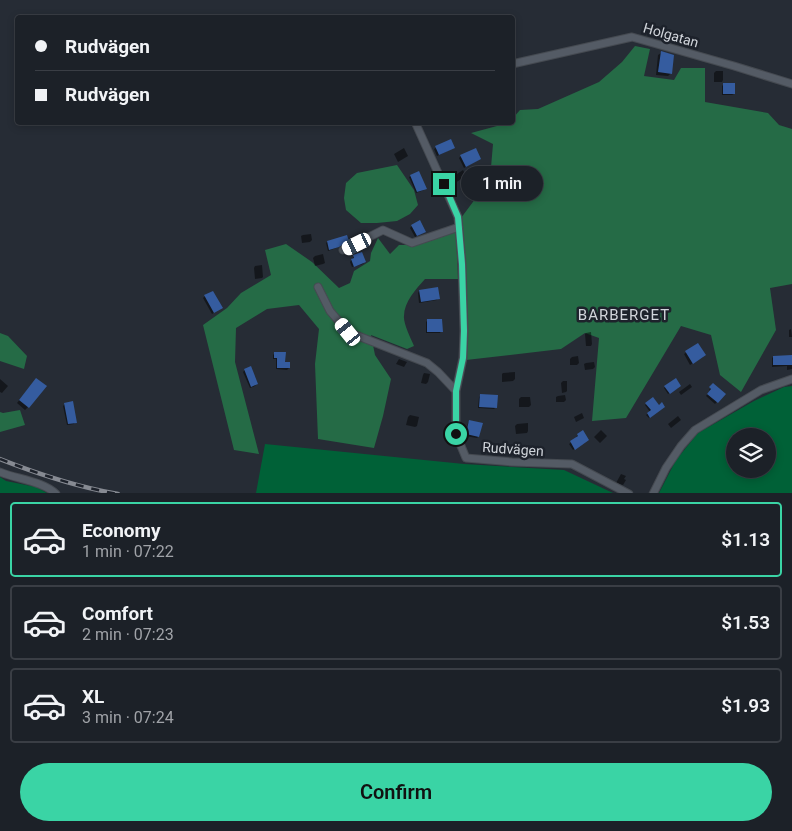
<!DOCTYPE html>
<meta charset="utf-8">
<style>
body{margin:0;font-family:Roboto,sans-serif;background:#252930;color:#f1f3f6;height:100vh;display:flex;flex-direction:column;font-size:19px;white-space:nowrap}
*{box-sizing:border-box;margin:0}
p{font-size:16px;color:#a0a3a8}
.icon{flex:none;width:28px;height:28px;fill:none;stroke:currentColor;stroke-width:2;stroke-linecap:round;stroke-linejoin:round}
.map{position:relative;height:493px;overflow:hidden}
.details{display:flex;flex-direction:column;background:#1c2128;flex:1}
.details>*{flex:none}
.banner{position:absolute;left:15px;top:15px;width:500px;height:110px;border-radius:5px;box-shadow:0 2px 8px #0003,0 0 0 1px #3a3e45;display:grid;align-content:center;height:110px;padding:0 20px;background:#1c2128}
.controls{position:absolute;left:726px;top:428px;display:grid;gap:10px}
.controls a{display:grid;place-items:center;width:50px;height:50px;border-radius:50%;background:#1c2128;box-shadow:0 2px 8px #0003,0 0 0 1px #3a3e45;font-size:25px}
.end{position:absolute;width:22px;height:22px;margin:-11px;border:6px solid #3ad4a5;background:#111;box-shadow:0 0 0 2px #111}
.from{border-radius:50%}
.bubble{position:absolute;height:35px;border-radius:18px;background:#1c2128;box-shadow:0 2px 8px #0003,0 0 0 1px #3a3e45;font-size:16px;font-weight:600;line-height:35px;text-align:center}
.car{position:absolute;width:15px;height:30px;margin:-15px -8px;border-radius:6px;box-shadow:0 0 4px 1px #0007;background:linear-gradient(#fff 24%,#345 0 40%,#fff 0 76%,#345 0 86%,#fff 0)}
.banner b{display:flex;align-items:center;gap:18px;height:48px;font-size:19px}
.banner b+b{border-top:1px solid #3a3e45}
.banner i{width:12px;height:12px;background:#f1f3f6}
ul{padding:9px 0 0;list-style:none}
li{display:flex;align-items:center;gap:15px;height:75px;margin:0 10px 8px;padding:0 10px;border:2px solid #3a3e45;border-radius:5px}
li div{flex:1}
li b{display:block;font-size:19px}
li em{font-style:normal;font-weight:600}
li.selected{border-color:#3ad4a5}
li>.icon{width:45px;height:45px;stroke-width:1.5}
.primary-button{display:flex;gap:10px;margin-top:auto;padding:10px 20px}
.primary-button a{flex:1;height:58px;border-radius:30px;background:#3ad4a5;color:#111;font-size:20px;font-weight:600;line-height:58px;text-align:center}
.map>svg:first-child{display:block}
.green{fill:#006137;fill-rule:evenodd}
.forest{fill:#256b46}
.shadow{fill:#0007}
.building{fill:#355c9f}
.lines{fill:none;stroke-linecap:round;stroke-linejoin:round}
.street-casing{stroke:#454a51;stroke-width:9}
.street{stroke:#545b65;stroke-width:7}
.rail-casing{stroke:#868a92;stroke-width:4.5}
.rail{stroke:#1d222b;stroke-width:2.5;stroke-dasharray:8;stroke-linecap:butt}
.route{stroke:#3ad4a5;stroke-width:6}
.labels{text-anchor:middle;stroke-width:5;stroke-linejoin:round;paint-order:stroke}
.street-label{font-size:14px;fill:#d1d5db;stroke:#1d222b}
.neighbourhood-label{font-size:15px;letter-spacing:1px;fill:#d1d5db;stroke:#1d222b}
</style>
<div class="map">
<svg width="792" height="494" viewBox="0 0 792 494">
<rect width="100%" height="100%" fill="#262c35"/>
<path class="green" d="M792 386V493H659L676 460 698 433 754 401 784 387ZM735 436H768V469H735Z
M265 444 464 464 564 470 613 493H256Z
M0 477 6 481 36 487 47 493H0Z"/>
<path class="forest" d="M635 46 650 49 644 76 674 80 681 68H705V102L768 113 779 125 792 129V284L770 288 776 330 741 392 720 375 711 335 681 326 626 418 592 421 599 338 585 333 561 349 466 360 461 218 490 179 493 144 471 133 508 123 512 122 513 118 520 110 538 109 599 82 622 62Z
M397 165 414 190 418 205 410 214 397 221 377 223H361L346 210 344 198 346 183 357 173Z
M456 231 458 279H425C416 289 404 302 404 316 403 323 411 339 414 346L407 349 371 335 375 355 391 379 383 416 374 448 318 439 315 364 319 329 299 305 267 309 236 328 235 362 259 454 234 450 203 325 227 308 241 293 271 275 265 250 286 244 312 262 339 288 350 283 354 271 370 261 371 253 378 238 390 254 399 245H417Z
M0 333 8 336 27 356 24 369 0 361Z
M20 410 25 425 0 432V412L3 413Z"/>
<path class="shadow" d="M661 53 671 73 668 76 656 75 658 55Z
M716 71H723V80L722 82H714V73Z
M724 84 734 94 732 95H722V86Z
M404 148 408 156 398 162 394 154Z
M436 148H453L437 156 434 149Z
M461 156 478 160 464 168 459 158Z
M463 170 466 176 455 183 451 178Z
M411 176 424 190 416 193 409 177Z
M412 226 424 232 415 237 410 228Z
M311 234 312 240 310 242 302 243 301 236 303 235Z
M327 242 346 243 336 248 328 251 326 243Z
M323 254 325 263 323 264 315 266 313 258 315 256Z
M354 256 364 262 363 264 352 267 350 262Z
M262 265 263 277 262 278 255 279 254 268 255 266Z
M419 291 438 298 437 300 419 303 418 293Z
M205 296 221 308 212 314 203 298Z
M427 321 441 331 440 333H426V322Z
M791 329 792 337H789V330Z
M591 332 592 344 591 346H586L585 334 586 333Z
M698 344 703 357 690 365 684 354Z
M275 353 289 368 287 370 276 369V359H273V355Z
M578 356 579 363 577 365H570V359L572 357Z
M792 356V369L787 370V366L772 367V358L773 357Z
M399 359 407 362 404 367 396 364Z
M594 362 595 367 593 369 585 370 584 364 586 363Z
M245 370 257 384 255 386 250 388 243 372Z
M515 372V379L513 381 502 382V374L503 373Z
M424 373 430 374 428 382 426 384 421 383 423 375Z
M0 379 8 386 2 393 0 392Z
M563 381H567V391L566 392 562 393 561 383Z
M34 382 28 407 25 410 17 403Z
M690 384 692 387 681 395 679 392Z
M713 385 724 394 715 404 706 396 710 391 709 390Z
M665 387 678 388 668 394 664 388Z
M481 395 495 408 494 409 478 408 479 397Z
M565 395 566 400 564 402H556V397L558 396Z
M521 397H530L531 405 529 407H519V399Z
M653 399 659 406 662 408 649 418 646 415 650 412 645 405Z
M65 404 75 422 74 424 67 425 63 406Z
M582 413 584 418 576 422 574 417Z
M410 415 419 417 417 426 415 427 406 425 408 417Z
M678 416 681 420 671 428 668 424Z
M469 422 478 437 477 438 465 436 468 423Z
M528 423V431L527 433 516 434 515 426 517 424Z
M601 430 607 436 600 443 594 437Z
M582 432 585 442 573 450 569 444 577 438 576 437Z
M621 474 626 476 624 479 626 480 623 485 616 483Z"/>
<path class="building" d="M661 51 674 55 672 74 658 72Z
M723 83H735V94H723Z
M451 139 455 148 439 155 435 146Z
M476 148 481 159 466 167 460 155Z
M419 171 427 189 417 192 410 175Z
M420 220 426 232 417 236 411 225Z
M347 235 349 241 339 247 329 250 327 241Z
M362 252 366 262 354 267 351 259 354 258 353 255Z
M438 287 440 299 421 302 419 290Z
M213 291 223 308 214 313 204 295Z
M427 319H442L443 332H427Z
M698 343 706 355 693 364 685 351Z
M274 352H286L285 362H290V368H277V358H274Z
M792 355V365H773V356Z
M251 366 258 384 251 387 244 369Z
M36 378 47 386 29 408 19 400Z
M676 378 681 386 670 394 664 386Z
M713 383 726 394 718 403 707 394 711 389 709 387Z
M480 394 498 395 497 408 479 407Z
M653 397 659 405 662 402 665 407 650 418 647 413 651 410 645 403Z
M73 401 77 423 68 424 64 403Z
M469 420 483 423 479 437 466 434Z
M583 430 589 440 575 450 570 441 578 436 577 434Z"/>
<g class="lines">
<defs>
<path id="street" d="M512 64 632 37 734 66 792 84
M415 122 458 217 462 264 464 331 463 358 456 391V434L466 458 512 462 572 464 629 494
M343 250 383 230 412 243 459 227
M318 287 330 311 348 332 427 363 438 372 456 391
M0 472C16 479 43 481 56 494
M653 494 666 468 681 446 695 430 761 390 792 379"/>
</defs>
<use href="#street" class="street-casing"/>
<use href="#street" class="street"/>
<defs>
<path id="rail" d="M0 459C38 474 78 487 118 494"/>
</defs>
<use href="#rail" class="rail-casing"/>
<use href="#rail" class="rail"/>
</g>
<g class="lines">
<path class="route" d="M444 184 458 217 462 264 464 331 463 358 456 391V434"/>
</g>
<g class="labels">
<g class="street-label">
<text transform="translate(671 35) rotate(16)" y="5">Holgatan</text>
<text transform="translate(513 449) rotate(4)" y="5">Rudvägen</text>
</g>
<g class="neighbourhood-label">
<text x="624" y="320">BARBERGET</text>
</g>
</g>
</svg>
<div class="controls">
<a><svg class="icon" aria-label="layers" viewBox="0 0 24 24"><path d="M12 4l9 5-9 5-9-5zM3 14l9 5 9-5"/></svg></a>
</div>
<i class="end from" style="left:456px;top:434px"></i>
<i class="end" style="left:444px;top:184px"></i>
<div class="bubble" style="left:461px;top:166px;width:82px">1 min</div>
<i class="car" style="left:357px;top:244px;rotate:244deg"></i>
<i class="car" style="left:348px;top:332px;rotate:321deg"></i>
<div class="banner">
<b><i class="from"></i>Rudvägen</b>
<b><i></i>Rudvägen</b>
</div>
</div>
<section class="details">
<ul>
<li class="selected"><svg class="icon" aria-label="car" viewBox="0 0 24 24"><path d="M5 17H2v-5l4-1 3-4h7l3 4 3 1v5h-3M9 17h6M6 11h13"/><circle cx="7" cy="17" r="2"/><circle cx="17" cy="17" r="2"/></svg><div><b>Economy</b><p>1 min · 07:22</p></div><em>$1.13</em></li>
<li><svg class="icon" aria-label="car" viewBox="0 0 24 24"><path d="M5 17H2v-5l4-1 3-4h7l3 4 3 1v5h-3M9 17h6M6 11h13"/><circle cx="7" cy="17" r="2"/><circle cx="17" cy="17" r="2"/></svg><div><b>Comfort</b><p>2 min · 07:23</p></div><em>$1.53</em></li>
<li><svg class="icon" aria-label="car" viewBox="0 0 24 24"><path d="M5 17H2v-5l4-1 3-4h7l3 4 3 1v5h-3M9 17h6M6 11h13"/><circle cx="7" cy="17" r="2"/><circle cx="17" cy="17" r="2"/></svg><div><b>XL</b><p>3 min · 07:24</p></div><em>$1.93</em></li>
</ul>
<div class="primary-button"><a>Confirm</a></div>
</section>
